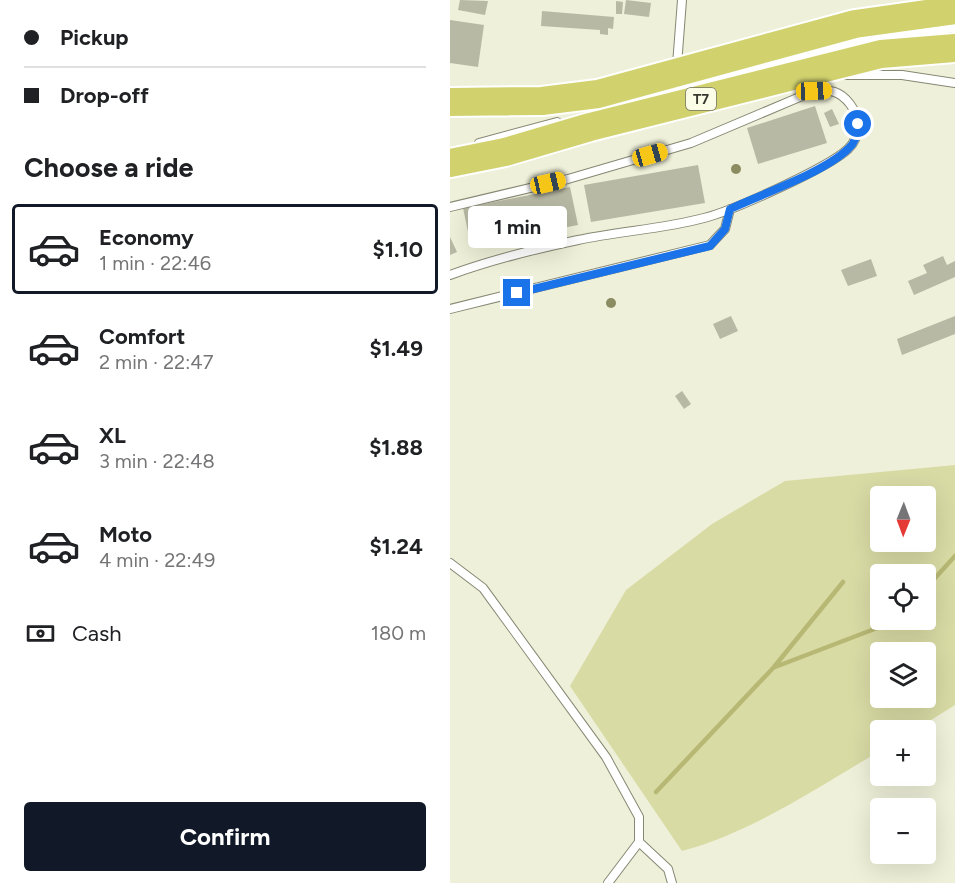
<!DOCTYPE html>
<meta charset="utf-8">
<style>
body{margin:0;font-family:Figtree,sans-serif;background:#f6f6f6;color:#202124;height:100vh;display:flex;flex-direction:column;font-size:22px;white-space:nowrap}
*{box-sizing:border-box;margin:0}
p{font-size:20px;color:#757577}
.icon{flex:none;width:33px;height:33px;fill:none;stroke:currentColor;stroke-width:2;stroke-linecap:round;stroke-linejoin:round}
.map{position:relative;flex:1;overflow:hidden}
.panel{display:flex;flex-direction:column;background:#fff;width:450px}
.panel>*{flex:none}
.hud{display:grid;align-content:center;height:132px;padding:0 24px;background:#fff}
.needle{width:39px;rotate:181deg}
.tools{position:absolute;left:420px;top:486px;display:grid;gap:12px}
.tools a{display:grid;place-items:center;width:66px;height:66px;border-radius:6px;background:#fff;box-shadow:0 6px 24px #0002;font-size:30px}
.end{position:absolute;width:27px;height:27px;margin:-14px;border:8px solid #1a73e8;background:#fff;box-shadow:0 0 0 3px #fff}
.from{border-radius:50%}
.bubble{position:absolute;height:42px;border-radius:6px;background:#fff;box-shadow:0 6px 24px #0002;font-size:20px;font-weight:700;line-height:42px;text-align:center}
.car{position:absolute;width:18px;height:36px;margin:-18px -9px;border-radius:8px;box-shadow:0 0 4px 2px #0007;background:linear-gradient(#f5c518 24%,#345 0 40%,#f5c518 0 76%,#345 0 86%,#f5c518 0)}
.hud b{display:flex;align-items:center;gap:21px;height:57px;font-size:22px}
.hud b+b{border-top:2px solid #e0e0e0}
.hud i{width:15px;height:15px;background:#202124}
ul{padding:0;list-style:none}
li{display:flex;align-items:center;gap:18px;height:90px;margin:0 12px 9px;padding:0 12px;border:3px solid transparent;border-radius:6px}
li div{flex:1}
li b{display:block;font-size:22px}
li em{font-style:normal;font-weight:700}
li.on{border-color:#111827}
li>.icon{width:54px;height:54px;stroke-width:1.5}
h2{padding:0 24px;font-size:27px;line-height:72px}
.pay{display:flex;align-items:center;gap:15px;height:66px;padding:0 24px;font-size:22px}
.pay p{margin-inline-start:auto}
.primary-button{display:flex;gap:12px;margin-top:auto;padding:12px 24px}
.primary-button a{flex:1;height:69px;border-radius:6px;background:#111827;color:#fff;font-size:24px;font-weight:700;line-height:69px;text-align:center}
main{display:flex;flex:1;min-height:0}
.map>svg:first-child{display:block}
.green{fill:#d9dba5;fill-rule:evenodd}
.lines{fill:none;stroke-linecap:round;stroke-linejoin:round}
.stream{stroke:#b7b874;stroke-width:4.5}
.building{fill:#b8b9a4}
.lane-casing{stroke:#878874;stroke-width:10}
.highway-casing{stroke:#fff;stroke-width:32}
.lane{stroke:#fff;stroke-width:8}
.highway{stroke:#d1d26e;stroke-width:28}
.tree{fill:#8b8c62}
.route{stroke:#1a73e8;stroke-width:8}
.labels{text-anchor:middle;stroke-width:5;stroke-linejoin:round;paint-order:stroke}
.shield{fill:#fcfde6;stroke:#737367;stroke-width:1.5}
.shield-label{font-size:14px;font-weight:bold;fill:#383830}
</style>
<main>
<section class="panel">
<div class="hud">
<b><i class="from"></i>Pickup</b>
<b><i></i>Drop-off</b>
</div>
<h2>Choose a ride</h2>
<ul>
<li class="on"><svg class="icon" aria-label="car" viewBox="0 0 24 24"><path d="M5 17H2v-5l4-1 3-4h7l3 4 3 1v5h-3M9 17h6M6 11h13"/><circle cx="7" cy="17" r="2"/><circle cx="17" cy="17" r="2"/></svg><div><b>Economy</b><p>1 min · 22:46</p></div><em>$1.10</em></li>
<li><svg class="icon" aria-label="car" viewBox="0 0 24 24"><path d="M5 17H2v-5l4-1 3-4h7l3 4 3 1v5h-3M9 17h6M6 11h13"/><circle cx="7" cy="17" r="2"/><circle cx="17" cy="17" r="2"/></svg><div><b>Comfort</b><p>2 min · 22:47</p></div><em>$1.49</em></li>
<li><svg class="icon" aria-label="car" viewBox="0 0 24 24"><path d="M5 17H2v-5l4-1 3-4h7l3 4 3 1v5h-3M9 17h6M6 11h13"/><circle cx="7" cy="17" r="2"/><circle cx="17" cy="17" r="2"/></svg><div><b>XL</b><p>3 min · 22:48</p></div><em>$1.88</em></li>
<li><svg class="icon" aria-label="car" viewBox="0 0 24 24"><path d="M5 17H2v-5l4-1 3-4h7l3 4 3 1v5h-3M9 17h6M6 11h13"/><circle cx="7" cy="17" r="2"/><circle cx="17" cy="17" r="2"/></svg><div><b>Moto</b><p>4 min · 22:49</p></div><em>$1.24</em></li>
</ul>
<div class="pay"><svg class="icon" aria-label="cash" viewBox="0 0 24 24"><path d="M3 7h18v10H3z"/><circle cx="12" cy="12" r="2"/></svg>Cash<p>180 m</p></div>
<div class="primary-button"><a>Confirm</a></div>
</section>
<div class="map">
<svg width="505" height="883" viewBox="0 0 505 883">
<rect width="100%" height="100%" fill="#eef0d9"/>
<path class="green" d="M505 465V705L465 730H430V751C368 787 303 832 232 851L120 686 176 590 262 524 335 481ZM430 496H476V542H430ZM430 574H476V620H430ZM430 652H476V698H430Z"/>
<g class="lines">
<path class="stream" d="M476 588 505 556
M325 667 448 620
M206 792 324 667 393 582"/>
</g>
<path class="building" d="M10 0 38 1 35 15 8 10Z
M176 0 201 3 199 17 174 14Z
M166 1 173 2 172 14H166Z
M92 11 164 17 163 29 158 28V35L150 34V30L91 26Z
M0 20 34 25 28 67 0 63Z
M365 106 377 143 308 164 297 128Z
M382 109 389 124 380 127 374 113Z
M248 165 255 203 141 222 134 185Z
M120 187 128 225 21 246 13 208Z
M0 237 7 252 0 255Z
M493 256 497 265 505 261V277L464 295 458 281 477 273 473 265Z
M421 259 427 276 398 286 391 270Z
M281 316 288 331 270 339 263 324Z
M505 316V334L452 355 447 339Z
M232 391 241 404 234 409 225 396Z"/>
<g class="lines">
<defs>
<path id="lane" d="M227 65 232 0
M396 75H452L505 83
M159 108 404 42 505 28
M29 143 107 122
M0 207 118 179 241 143 364 91C381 90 389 90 400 104 410 117 411 137 398 149 378 168 282 211 254 218 213 229 170 231 128 240 85 249 41 260 0 275
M0 309 260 245 275 229 280 209
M0 563 33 588 156 757 189 817V842L218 869 222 883
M158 883 189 842"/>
<path id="highway" d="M0 102 92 101 148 94 405 24 505 10
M0 163 55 152 140 127 431 54 505 48"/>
</defs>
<use href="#lane" class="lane-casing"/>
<use href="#highway" class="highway-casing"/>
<use href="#lane" class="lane"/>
<use href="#highway" class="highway"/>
</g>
<g class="tree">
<circle cx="286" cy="169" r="5"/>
<circle cx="161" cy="303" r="5"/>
</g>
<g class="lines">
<path class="route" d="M67 293 260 246 275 229 280 209C312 194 373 173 398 149 405 143 408 133 408 124"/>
</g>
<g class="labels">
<rect class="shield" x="236" y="88" width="30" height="22" rx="4.5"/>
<g class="shield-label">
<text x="251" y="104">T7</text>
</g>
</g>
</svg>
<div class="tools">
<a><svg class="needle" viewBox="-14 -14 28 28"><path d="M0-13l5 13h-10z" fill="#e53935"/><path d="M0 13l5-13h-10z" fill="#757577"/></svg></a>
<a><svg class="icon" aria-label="locate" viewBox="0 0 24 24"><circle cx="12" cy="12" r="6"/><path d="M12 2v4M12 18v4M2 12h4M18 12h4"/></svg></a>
<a><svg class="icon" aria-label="layers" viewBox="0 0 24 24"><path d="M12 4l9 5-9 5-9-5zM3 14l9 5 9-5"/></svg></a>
<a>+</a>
<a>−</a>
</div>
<i class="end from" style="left:408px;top:124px"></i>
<i class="end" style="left:67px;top:293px"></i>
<div class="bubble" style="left:18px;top:206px;width:99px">1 min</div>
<i class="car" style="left:364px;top:91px;rotate:88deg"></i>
<i class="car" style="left:200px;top:155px;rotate:74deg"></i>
<i class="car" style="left:98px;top:183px;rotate:77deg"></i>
</div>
</main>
